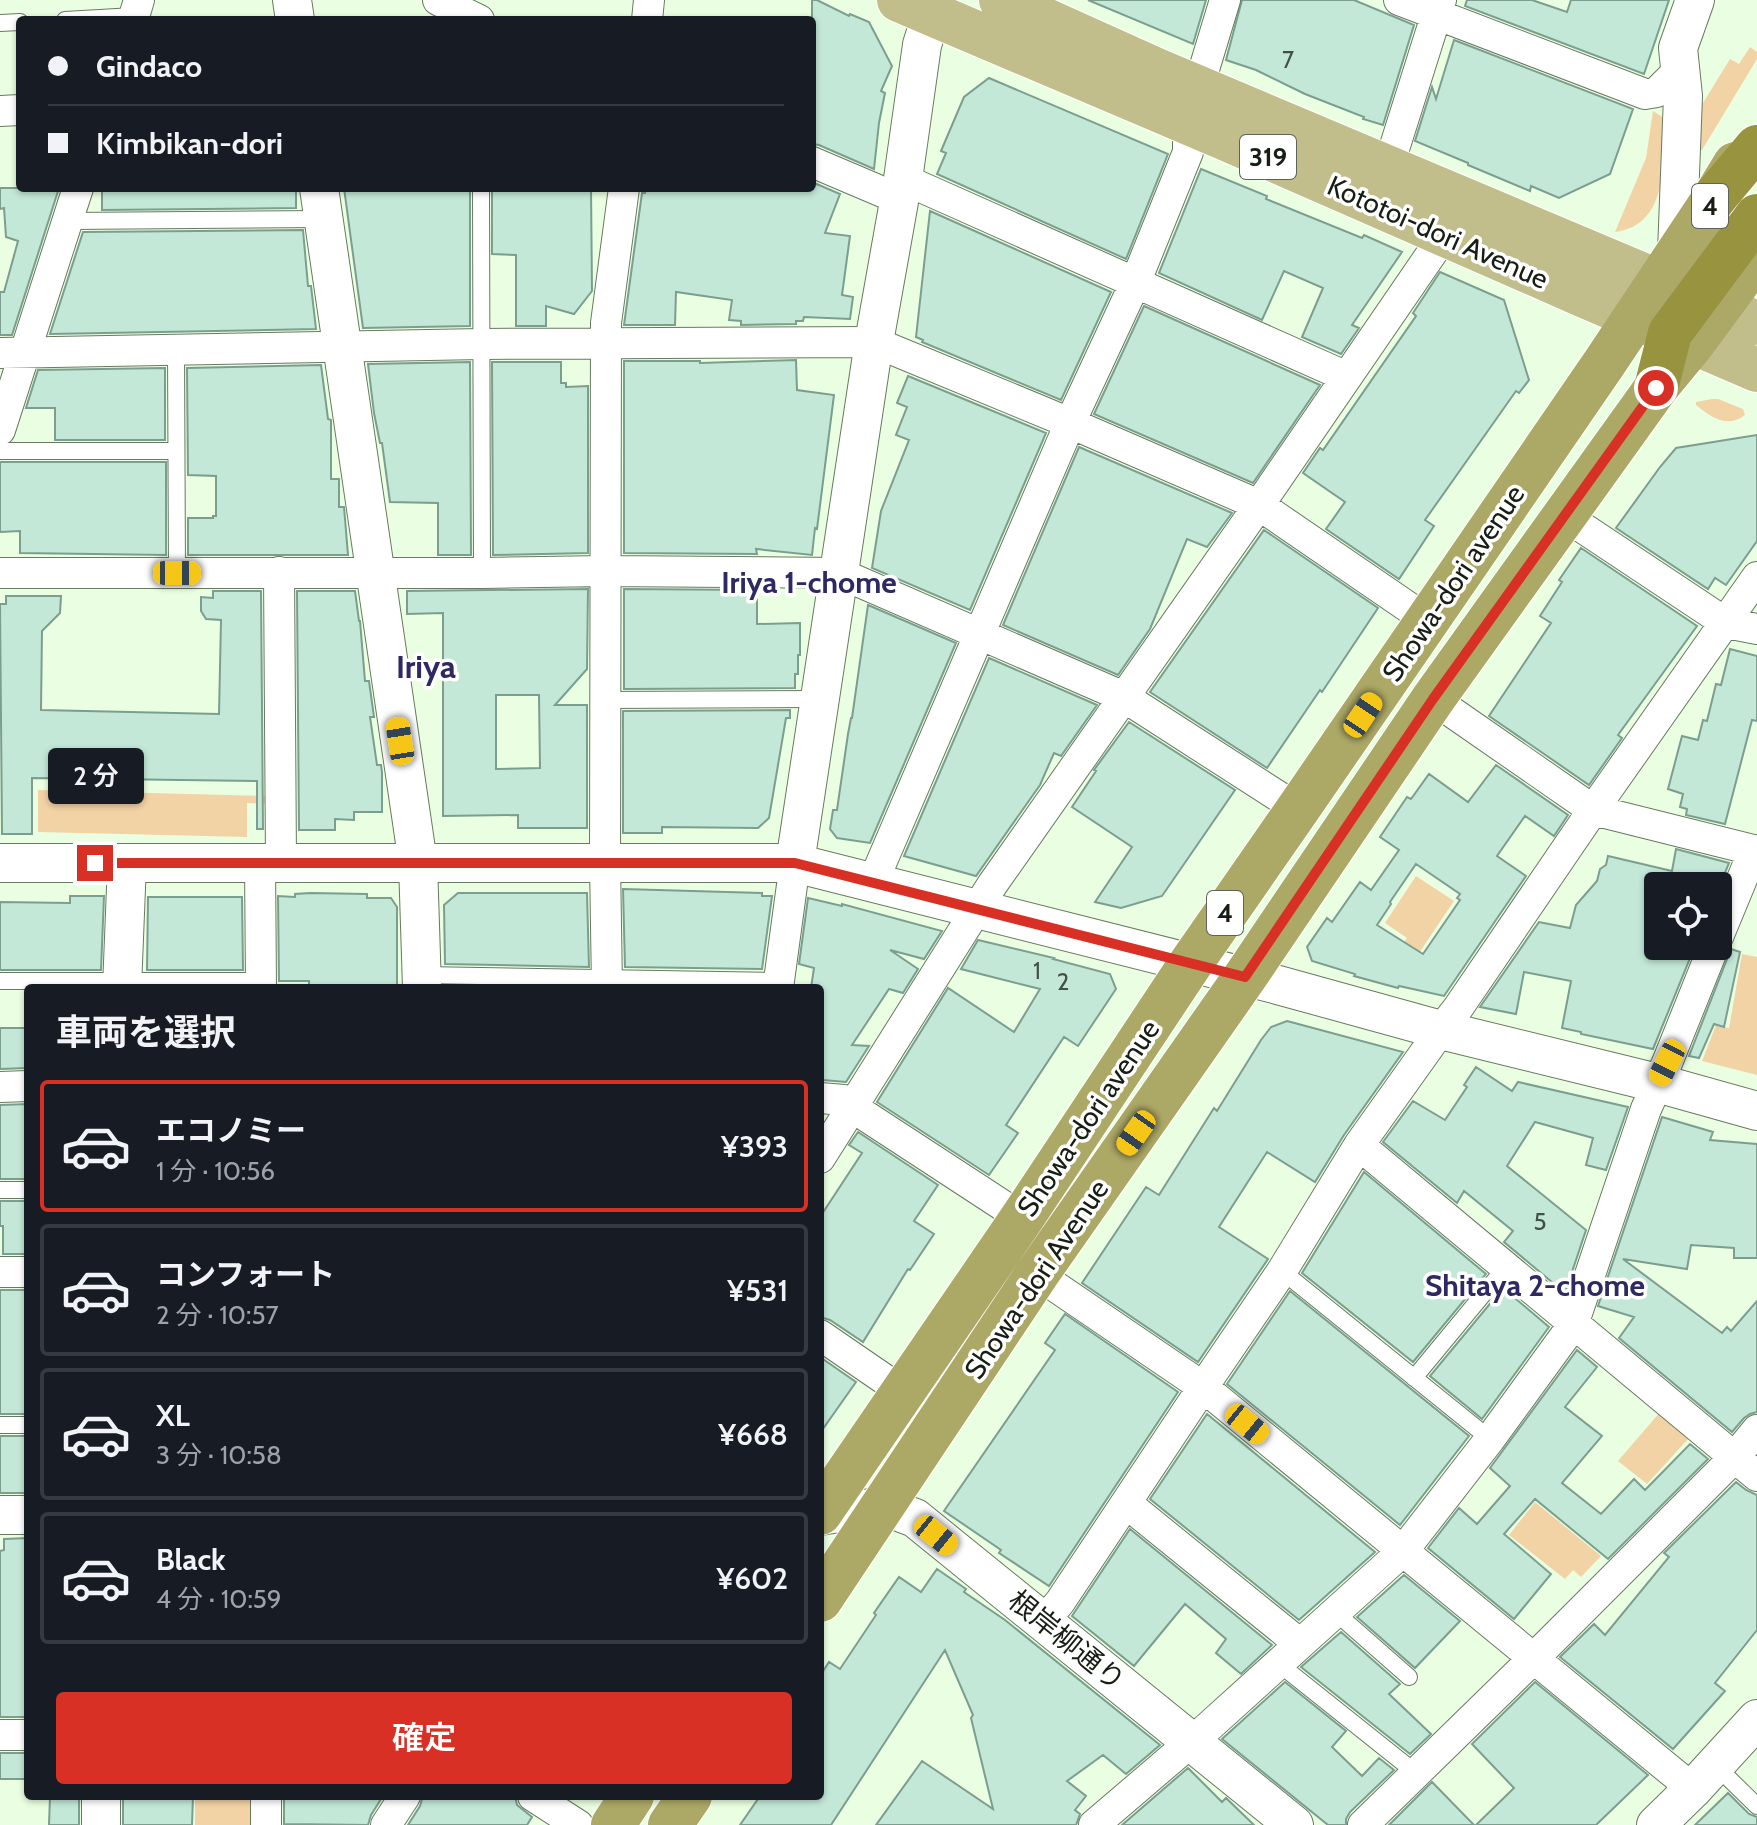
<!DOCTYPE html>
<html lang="ja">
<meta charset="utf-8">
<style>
body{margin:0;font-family:Cabin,"Noto Sans JP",sans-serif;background:#242831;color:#f1f3f6;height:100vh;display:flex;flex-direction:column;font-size:30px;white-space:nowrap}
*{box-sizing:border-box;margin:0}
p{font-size:26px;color:#9ea1a6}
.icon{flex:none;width:44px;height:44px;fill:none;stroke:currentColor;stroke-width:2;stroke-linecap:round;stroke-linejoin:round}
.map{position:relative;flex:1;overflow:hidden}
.drawer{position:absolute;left:24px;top:984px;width:800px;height:816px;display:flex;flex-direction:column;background:#171b24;border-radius:8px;box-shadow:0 2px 6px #0004}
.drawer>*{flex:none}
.hud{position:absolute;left:16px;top:16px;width:800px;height:176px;border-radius:8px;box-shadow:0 2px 6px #0004;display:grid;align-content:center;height:176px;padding:0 32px;background:#171b24}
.fabs{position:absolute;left:1644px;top:872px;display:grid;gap:16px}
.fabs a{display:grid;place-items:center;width:88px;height:88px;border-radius:8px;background:#171b24;box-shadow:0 2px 6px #0004;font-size:40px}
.end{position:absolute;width:36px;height:36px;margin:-18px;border:10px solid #d93025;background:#fff;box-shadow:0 0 0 4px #fff}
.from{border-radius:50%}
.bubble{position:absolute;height:56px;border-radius:8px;background:#171b24;box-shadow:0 2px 6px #0004;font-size:26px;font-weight:600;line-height:56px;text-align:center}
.car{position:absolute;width:24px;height:48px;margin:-24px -12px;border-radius:10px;box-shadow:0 0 6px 2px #0007;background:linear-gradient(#f5c518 24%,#345 0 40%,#f5c518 0 76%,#345 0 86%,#f5c518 0)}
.hud b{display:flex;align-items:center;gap:28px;height:76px;font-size:30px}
.hud b+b{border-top:2px solid #363941}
.hud i{width:20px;height:20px;background:#f1f3f6}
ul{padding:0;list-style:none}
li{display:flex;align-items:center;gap:24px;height:132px;margin:0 16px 12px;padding:0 16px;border:4px solid #363941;border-radius:8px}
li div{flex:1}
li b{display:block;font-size:30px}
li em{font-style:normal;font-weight:600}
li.selected{border-color:#d93025}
li>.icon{width:72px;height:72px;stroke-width:1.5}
h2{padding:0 32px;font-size:36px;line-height:96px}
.action{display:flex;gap:16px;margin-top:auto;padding:16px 32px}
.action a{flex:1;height:92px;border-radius:8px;background:#d93025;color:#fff;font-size:32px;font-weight:600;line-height:92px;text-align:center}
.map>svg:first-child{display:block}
.green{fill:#f2d3a5}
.building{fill:#c3e8d7;stroke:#7b9e8f;stroke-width:2;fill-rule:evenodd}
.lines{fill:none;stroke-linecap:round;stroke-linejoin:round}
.service-casing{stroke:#687a60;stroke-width:18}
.minor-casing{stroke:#687a60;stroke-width:32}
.tertiary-casing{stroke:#687a60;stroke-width:40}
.primary-casing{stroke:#fff;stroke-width:46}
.trunk-casing{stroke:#fff;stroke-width:46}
.motorway-casing{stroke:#fff;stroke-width:46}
.service{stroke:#fff;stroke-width:16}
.minor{stroke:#fff;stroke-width:30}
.tertiary{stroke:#fff;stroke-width:38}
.primary{stroke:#c1be8c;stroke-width:44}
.trunk{stroke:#aca866;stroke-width:44}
.motorway{stroke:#97933f;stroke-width:44}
.route{stroke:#d93025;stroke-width:10}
.labels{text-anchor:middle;stroke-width:7;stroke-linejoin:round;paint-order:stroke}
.number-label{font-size:24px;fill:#425045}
.shield{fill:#fff;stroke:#5d625a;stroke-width:2}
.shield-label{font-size:26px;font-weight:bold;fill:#171e14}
.street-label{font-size:28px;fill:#171e14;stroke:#fff}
.neighbourhood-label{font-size:30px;font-weight:bold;fill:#2e2863;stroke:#fff}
.quarter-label{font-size:32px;font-weight:bold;fill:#2e2863;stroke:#fff}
</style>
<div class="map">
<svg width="1757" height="1825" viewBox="0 0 1757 1825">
<rect width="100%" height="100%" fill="#eaffe1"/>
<path class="green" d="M1750 47 1757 52V59L1702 150 1695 148V116L1730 59 1739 64Z
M1653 111 1661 116 1665 122C1663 162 1669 225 1615 232L1646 158Z
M1712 399H1718L1743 409 1745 415C1727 429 1711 417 1696 405V402Z
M38 790 267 796V804L247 803V837L38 832Z
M1416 876 1454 901 1413 962 1398 952 1407 938 1385 923Z
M1742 954 1757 957V1075L1702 1061 1716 1025 1729 1028Z
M1661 1411 1690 1437 1647 1484 1618 1461Z
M1535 1502 1601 1556 1581 1577 1573 1570 1565 1579 1509 1535Z
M195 1796H260L259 1825H195Z"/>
<path class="building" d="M812 0H817L849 16 850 14 869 22 892 66 881 91 885 93 879 123 874 169 819 145 812 144Z
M1088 0H1206L1193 44Z
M1242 0H1354L1414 25 1383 125 1363 119 1364 117 1305 94 1256 70 1226 60Z
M1467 0H1532L1567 12 1571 0H1669L1644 74 1465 6Z
M1454 40 1633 109 1610 174 1559 198 1531 186 1530 191 1468 165V163L1415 141 1432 87 1436 99Z
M989 78 1168 154 1126 259 937 174 946 153 941 151 964 97Z
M1201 169 1267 196 1266 199 1362 238 1364 235 1402 252 1352 325 1359 328 1341 354 1302 337 1323 288 1284 271 1262 320 1159 273Z
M812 182 840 194 825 233 850 236 842 295 853 297 850 319 804 317 803 321H796V324L741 325V321L729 320 732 300 676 292 675 325H624L642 193H645L646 188H812Z
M0 188H59L12 335H0V292H4L18 241 6 237 4 208 0 209Z
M102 188H296V208L102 210Z
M344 188H470V326L363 328Z
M492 188H591L592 291 574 314 546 306V326H516V255L492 254Z
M930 211 1111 292 1061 400 922 342 923 340 916 337Z
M303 230 308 286H311L316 329 50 334 83 232Z
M1440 272 1504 300 1529 380 1519 393 1516 391 1425 520 1434 526 1399 579 1326 529 1345 502 1303 473 1320 448 1323 450 1416 316 1413 313Z
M1144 306 1320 385 1253 483 1094 414Z
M796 360 797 390 834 395 817 529 815 528 812 555 756 549 757 554 624 553V361H700V363Z
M470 362 471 555H438V503L390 502 382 443H380L374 413 368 364Z
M492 362H561V383H566V387L588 386V553L493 555Z
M321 365 328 419 331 420V479H339V507H344L348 555H188V518H213V516H216V476L188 475 187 368Z
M165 368V440H55V408H26L38 370Z
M908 376 1046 433 970 610 872 568 881 511 909 440 896 435 907 407 897 403Z
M1757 435V541L1726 585 1715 578 1708 589 1616 528 1660 467 1676 448Z
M1079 447 1232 513 1207 547 1187 539 1150 629 1118 675 1003 625Z
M0 462H166V555L20 553V531L0 532Z
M1264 530 1378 608 1322 692 1320 690 1267 768 1150 692Z
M1581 548 1697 626 1618 735 1622 738 1589 785 1489 716 1551 623 1540 616 1562 582 1559 580Z
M588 589 587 669 555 705H587V828H518V815L443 816V613L407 614V591ZM496 695H539L540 768 496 769Z
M624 589 757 590V624L800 623V655H798V674H795V688L624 689Z
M213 591H261L263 829H257V781L32 778V834H2L0 604H6V596H61L60 613 42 631 41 710 219 714 221 620 206 619 201 611V597L213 598Z
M297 591H355L359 621H360L365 681H369L374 717H370L377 765H381L382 772V812H354V820L335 819V830H299Z
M868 605 956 643 870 843 837 838 830 829 833 810H837L848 734 851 718H852Z
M1730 649 1757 656V721L1752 720 1725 824 1686 815 1687 809 1680 807 1683 794 1668 789 1682 736 1698 740 1703 720 1707 721 1716 684 1721 685Z
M989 658 1097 705 1061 756 1054 753 1040 785 976 876 904 856Z
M790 710V718H786L769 818 758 828 662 827V833H623V711Z
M1129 722 1235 790 1162 896 1121 908 1095 902 1132 847 1072 807 1096 771 1094 770Z
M1496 765 1568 815 1554 836 1525 816 1497 856 1526 876 1444 996 1399 986 1398 988 1354 976 1355 974 1312 961 1307 947 1327 918 1332 922 1360 882 1371 890 1399 850 1380 837 1407 797 1411 799 1429 774 1468 802ZM1416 864 1460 894 1457 898 1460 900 1423 954 1377 925 1391 904 1390 902Z
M1676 849 1729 863 1718 890V886H1658V946H1695L1653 1049 1581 1034V1032L1562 1028 1571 981 1524 972 1516 1014 1480 1007 1539 922 1570 928 1576 905 1597 881 1600 869 1606 865 1608 856 1672 871Z
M623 889 727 892 762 893V896H772L762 969 625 967Z
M310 893 367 894V898H391L397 907V986L363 988H309V981H279L278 896 295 897V894Z
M458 893H587L589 967 445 964 444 905Z
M70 896H104L101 970H0V902L70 903Z
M148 897H242L243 970H147Z
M808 898 842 906V904L942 931 924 959 890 950 918 969 903 993 889 989 852 1045 869 1046 846 1082 823 1080V1042H820V988H811L814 968 799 964Z
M978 940 1054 958 1053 959 1110 974 1116 989 1078 1046 1064 1037 1006 1125 1018 1133 989 1175 877 1102 948 988 1014 1032 1040 989 961 969Z
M1731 949 1740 952 1724 1027 1714 1024 1699 1058 1689 1056Z
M1287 1021 1403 1052 1344 1135 1315 1182 1267 1152 1219 1227 1268 1259 1198 1362 1082 1283 1146 1187 1159 1195 1214 1108 1217 1111 1261 1040 1271 1027Z
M0 1028H27V1068L0 1069Z
M1476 1067 1512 1091 1518 1082 1628 1107 1606 1170 1586 1165 1593 1138 1535 1122 1507 1166 1586 1230 1565 1293 1504 1242 1513 1231 1464 1191 1457 1203 1383 1142 1413 1101 1445 1120 1467 1087 1464 1085Z
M28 1104V1179H0V1105Z
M1662 1117 1713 1132 1710 1140 1757 1144V1258H1734V1248L1691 1245 1687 1269 1623 1259 1722 1333 1727 1327 1731 1331 1757 1301V1412L1750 1414 1744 1418 1732 1432 1619 1338 1634 1317 1598 1306Z
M858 1132 938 1185 914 1221 934 1234 910 1270 908 1269 863 1342 830 1320 820 1317V1217L862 1153 849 1145Z
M1364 1172 1486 1274 1413 1362 1302 1273Z
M0 1201H28V1254H3V1226H0Z
M1503 1288 1549 1327 1482 1419 1430 1376Z
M0 1290H28L27 1414H0Z
M1290 1291 1469 1436 1400 1525 1227 1384Z
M1065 1314 1178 1392 1049 1586 999 1553 1001 1550 944 1511 1055 1350 1045 1343Z
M1577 1350 1597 1367 1565 1407 1602 1436 1562 1483 1601 1514 1634 1479 1645 1490 1690 1444 1708 1459 1608 1559 1535 1499 1504 1534 1551 1574 1514 1619 1428 1548 1459 1508 1477 1524 1510 1486 1490 1468Z
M820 1357 856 1382 820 1433Z
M1207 1414 1375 1552 1299 1620 1150 1499Z
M0 1436H28V1493H0Z
M1736 1482 1746 1490 1757 1495V1630L1715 1683 1725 1691 1673 1749 1560 1657 1594 1624 1605 1635 1669 1557 1664 1553Z
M1130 1529 1272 1645 1241 1674 1216 1653 1226 1639 1185 1604 1134 1666 1072 1616Z
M28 1538V1717H0V1551L4 1550V1539Z
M937 1569 966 1589 964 1592 1005 1620 1160 1745 1126 1774 1103 1755 1067 1781 1086 1796 1075 1810 1080 1814 1076 1825H876L922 1761 993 1809 971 1718 973 1715 945 1650 831 1825H740L760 1796H820V1676L829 1662 840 1669 876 1615 874 1613 899 1577 921 1592Z
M1404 1575 1460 1621 1415 1668 1357 1617Z
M1341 1632 1400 1684 1389 1694 1431 1734 1410 1754 1301 1667Z
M1285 1682 1346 1731 1332 1747 1362 1776 1379 1758 1394 1770 1350 1812 1346 1819V1825H1328L1222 1739Z
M1535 1682 1648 1775 1596 1825H1476L1514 1788 1472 1744Z
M0 1753H28V1779H0Z
M1188 1768 1222 1802 1226 1798 1254 1825H1122Z
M1432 1782 1474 1825H1389Z
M1728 1793 1749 1814 1757 1817V1825H1695Z
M50 1796H79V1825H49Z
M123 1796H193L192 1825H123Z
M284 1796H383L371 1815 368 1825 284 1824Z
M423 1796H515L517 1805 532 1817 527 1825H408L420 1806Z"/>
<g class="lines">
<defs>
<path id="service" d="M65 20 134 16
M0 23 20 22
M481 188 482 573
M67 221 323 219
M176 350 177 573
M0 451H176
M605 700 819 699
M422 975 779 981
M0 981H261
M0 1190H28
M1282 1271 1490 1439
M1414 1378 1505 1268
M0 1425H28
M1335 1612 1409 1677
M1278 1663 1416 1773
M1715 1765 1757 1806"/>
<path id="minor" d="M438 0 479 20
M1399 0 1645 94 1657 92 1679 70
M133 20 139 0
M647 20 649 0
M0 111 20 110
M812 162 899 199
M1388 168 1441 0
M903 179 1347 377
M0 353 482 344 874 342 1070 423 1259 505 1427 620
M0 430 78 188
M1565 516 1726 623 1757 629
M279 572 281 862
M0 573H482L606 571 839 573 1124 697 1298 809
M1433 699 1593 810 1757 851
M260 862 261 988
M873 882 1070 423 1136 281 1188 152V122L1225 0
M1718 937 1754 850
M607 988 605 863 606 323 624 188
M778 988 795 863
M0 1087 28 1086
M820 1098 844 1100 852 1107 1022 1218
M1359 1145 1757 1476
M820 1158 992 885 1259 505 1445 234
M0 1272H28
M1037 1274 1203 1387 1693 1789
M820 1335 903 1392
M1126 1503 1300 1644
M1044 1621 1060 1602 1203 1387 1282 1271 1359 1145 1441 1030 1458 1008 1593 810 1757 577
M0 1735H28
M266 1796V1825
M533 1796 578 1825
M386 1825 405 1796
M1094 1825 1205 1730 1403 1551 1490 1439 1573 1325 1646 1109 1667 1063 1714 946
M1363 1825 1534 1658 1734 1458 1757 1430"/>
<path id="tertiary" d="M292 0 295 20
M319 188 418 863 422 988
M1677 252 1683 96 1678 48 1695 0
M0 863H795L1278 985 1441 1030 1657 1083 1757 1111
M795 863 874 342 903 179 922 45 936 0
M122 988 127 863
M0 1515H28
M820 1516 883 1506 915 1518 1294 1825
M101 1825V1796
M1656 1825 1693 1789 1757 1719"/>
<path id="primary" d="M899 0 1224 138 1578 293 1757 370
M1001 0 1159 71 1757 323"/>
<path id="trunk" d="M820 1513 1022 1218 1191 963 1298 809 1605 362 1715 197 1735 164
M820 1600 1037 1274 1245 977 1433 699 1656 388 1693 343 1757 256
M613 1825 632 1796
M670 1825 690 1796"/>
<path id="motorway" d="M1715 197 1757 147
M1656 388 1670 333 1757 216"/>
</defs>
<use href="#service" class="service-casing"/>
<use href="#minor" class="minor-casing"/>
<use href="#tertiary" class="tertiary-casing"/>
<use href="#primary" class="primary-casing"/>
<use href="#trunk" class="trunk-casing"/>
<use href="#motorway" class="motorway-casing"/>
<use href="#service" class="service"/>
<use href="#minor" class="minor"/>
<use href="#tertiary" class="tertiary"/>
<use href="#primary" class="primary"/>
<use href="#trunk" class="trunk"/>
<use href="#motorway" class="motorway"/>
</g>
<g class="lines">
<path class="route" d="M95 863H795L1245 977 1433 699 1656 388"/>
</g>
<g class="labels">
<g class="number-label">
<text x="1288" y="68">7</text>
<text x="1037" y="979">1</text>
<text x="1063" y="990">2</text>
<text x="1540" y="1230">5</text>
</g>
<g class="shield">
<rect x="1240" y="135" width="56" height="44" rx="6"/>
<rect x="1692" y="184" width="36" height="44" rx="6"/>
<rect x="1207" y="891" width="36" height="44" rx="6"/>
</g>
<g class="shield-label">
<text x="1268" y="166">319</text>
<text x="1710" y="215">4</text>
<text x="1225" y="922">4</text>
</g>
<g class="street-label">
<text transform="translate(1438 232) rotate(24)" y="10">Kototoi-dori Avenue</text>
<text transform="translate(1453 583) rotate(-56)" y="10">Showa-dori avenue</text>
<text transform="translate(1088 1118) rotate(-56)" y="10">Showa-dori avenue</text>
<text transform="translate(1036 1279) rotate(-56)" y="10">Showa-dori Avenue</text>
<text transform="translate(1067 1640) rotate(39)" y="10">根岸柳通り</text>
</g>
<g class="neighbourhood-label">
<text x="809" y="593">Iriya 1-chome</text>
<text x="1535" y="1296">Shitaya 2-chome</text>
</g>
<g class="quarter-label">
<text x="426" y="678">Iriya</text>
</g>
</g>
</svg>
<div class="fabs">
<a><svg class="icon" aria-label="locate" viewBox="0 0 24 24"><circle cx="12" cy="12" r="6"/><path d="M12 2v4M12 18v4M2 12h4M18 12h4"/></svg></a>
</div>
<i class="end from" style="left:1656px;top:388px"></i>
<i class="end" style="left:95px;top:863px"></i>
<div class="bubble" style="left:48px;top:748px;width:96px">2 分</div>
<i class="car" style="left:177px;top:573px;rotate:90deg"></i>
<i class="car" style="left:1363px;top:715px;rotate:34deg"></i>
<i class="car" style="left:400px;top:741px;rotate:351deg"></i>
<i class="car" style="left:1667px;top:1063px;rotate:207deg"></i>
<i class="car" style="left:1136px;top:1133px;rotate:215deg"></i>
<i class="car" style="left:1247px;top:1424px;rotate:129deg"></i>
<i class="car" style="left:936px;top:1535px;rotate:129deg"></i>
<div class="hud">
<b><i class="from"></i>Gindaco</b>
<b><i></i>Kimbikan-dori</b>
</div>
<section class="drawer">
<h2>車両を選択</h2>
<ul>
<li class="selected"><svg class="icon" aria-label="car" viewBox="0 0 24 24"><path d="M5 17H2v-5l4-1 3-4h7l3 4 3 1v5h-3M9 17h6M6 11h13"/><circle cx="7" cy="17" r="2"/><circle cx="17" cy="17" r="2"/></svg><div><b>エコノミー</b><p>1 分 · 10:56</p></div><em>¥393</em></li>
<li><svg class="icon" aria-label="car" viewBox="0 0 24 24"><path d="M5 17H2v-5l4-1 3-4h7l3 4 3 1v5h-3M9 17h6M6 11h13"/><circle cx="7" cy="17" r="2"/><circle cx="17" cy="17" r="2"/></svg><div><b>コンフォート</b><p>2 分 · 10:57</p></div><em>¥531</em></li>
<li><svg class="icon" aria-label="car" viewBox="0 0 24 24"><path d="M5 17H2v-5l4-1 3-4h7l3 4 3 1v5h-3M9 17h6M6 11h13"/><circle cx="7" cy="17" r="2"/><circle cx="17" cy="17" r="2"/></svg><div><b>XL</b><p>3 分 · 10:58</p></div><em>¥668</em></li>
<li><svg class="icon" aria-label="car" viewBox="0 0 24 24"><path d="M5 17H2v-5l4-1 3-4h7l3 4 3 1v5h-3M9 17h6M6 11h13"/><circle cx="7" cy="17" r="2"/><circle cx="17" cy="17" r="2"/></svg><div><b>Black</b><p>4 分 · 10:59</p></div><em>¥602</em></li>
</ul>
<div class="action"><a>確定</a></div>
</section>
</div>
